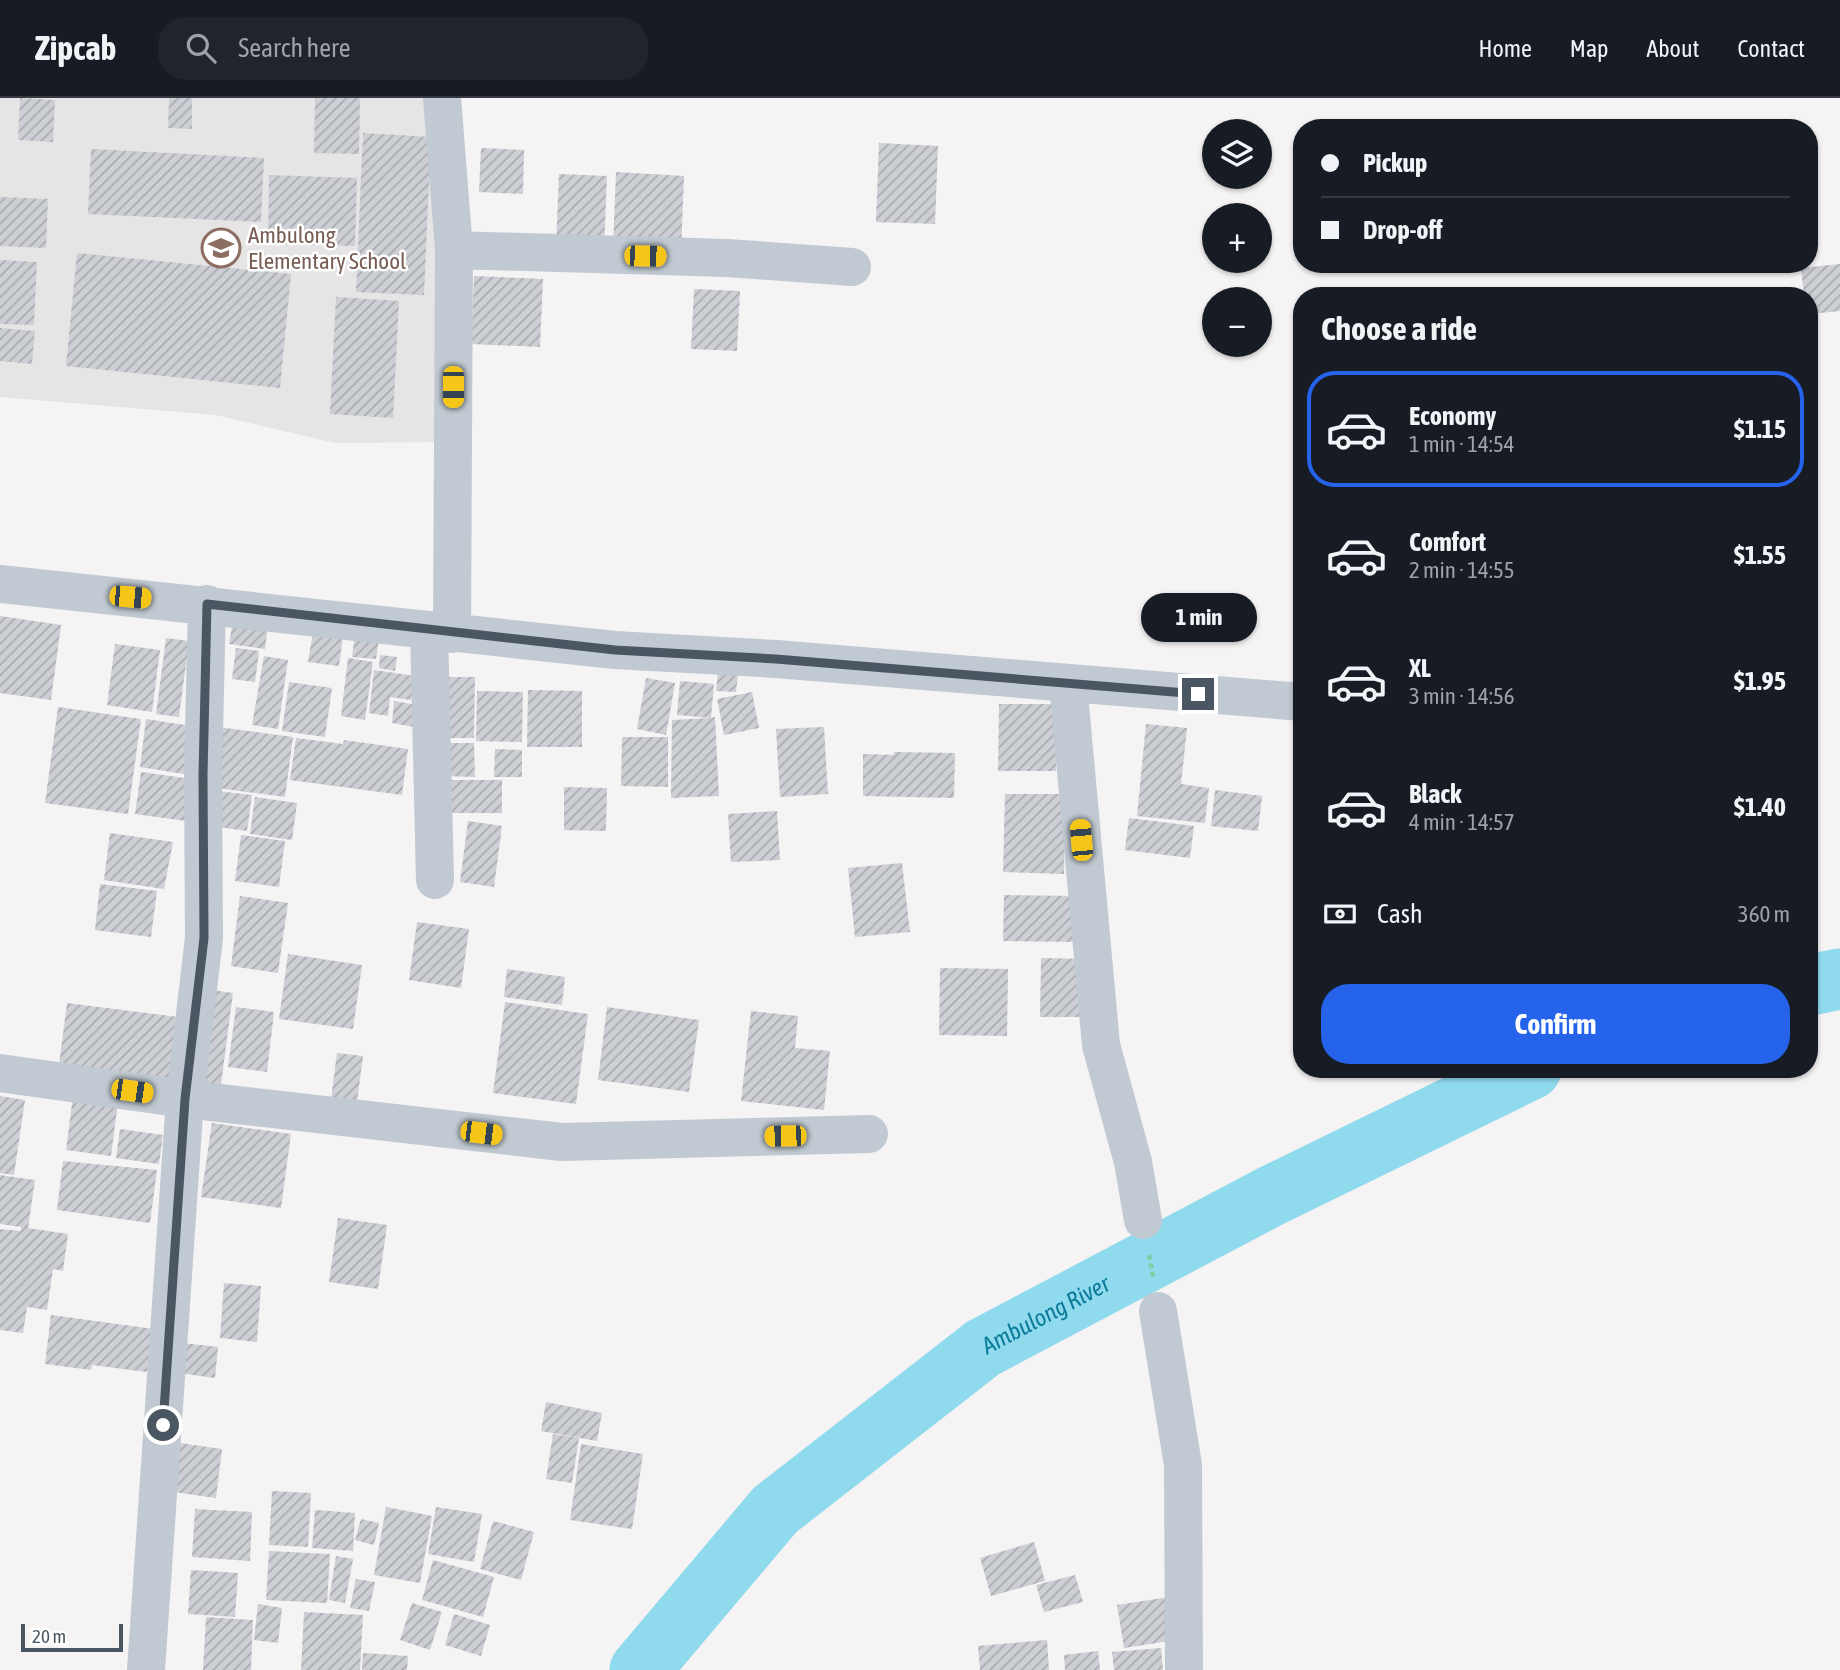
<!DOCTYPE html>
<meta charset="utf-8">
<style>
body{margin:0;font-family:"Asap Condensed",sans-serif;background:#20242c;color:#f1f3f6;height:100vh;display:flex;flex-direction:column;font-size:26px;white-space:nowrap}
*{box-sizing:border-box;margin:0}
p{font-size:23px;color:#9ea1a6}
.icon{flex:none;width:38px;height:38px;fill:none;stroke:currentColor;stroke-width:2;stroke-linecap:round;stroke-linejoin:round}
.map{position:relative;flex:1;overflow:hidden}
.sheet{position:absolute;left:1293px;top:189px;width:525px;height:791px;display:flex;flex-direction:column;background:#171b24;border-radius:28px;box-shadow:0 2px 5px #0004}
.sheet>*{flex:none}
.banner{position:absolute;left:1293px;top:21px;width:525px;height:154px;border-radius:28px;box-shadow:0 2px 5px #0004;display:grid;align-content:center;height:154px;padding:0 28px;background:#171b24}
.buttons{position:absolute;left:1202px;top:21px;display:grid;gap:14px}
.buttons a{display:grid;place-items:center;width:70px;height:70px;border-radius:50%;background:#171b24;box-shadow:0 2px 5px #0004;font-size:35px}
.scale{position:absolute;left:21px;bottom:18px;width:102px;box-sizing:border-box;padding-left:7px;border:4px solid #4a5661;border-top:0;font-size:19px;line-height:24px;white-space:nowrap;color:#4a5661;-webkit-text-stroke:5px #fff;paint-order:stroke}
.end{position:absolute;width:32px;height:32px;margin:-16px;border:9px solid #4a5661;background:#fff;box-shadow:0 0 0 4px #fff}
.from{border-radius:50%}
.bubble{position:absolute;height:49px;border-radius:24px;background:#171b24;box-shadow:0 2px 5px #0004;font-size:23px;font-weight:700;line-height:49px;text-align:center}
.car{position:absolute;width:21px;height:42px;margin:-21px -10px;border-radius:9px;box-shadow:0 0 5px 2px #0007;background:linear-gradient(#f5c518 24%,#345 0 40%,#f5c518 0 76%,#345 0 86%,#f5c518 0)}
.banner b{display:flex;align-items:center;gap:24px;height:66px;font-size:26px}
.banner b+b{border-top:2px solid #363941}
.banner i{width:18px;height:18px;background:#f1f3f6}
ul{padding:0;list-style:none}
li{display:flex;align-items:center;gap:21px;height:116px;margin:0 14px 10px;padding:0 14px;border:4px solid transparent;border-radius:28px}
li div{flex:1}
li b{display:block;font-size:26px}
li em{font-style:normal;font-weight:700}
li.selected{border-color:#2563eb}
li>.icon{width:63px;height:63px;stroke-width:1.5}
h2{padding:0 28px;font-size:32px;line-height:84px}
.pay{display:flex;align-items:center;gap:18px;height:77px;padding:0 28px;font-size:26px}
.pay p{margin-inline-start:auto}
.button{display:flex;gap:14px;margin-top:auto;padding:14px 28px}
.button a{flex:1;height:80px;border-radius:28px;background:#2563eb;color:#fff;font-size:28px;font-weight:700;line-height:80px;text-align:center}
header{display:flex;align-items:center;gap:42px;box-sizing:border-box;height:98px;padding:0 35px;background:#171b24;border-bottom:2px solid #363941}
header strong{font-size:33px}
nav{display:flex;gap:38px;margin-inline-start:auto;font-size:24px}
.search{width:490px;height:63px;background:#20242c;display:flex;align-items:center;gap:18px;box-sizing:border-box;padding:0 24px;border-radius:28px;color:#9ea1a6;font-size:26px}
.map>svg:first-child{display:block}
.education{fill:#e6e4e5}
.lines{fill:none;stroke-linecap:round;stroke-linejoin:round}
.river{stroke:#90daee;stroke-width:61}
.building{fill:url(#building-hatch)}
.path{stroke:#7ad0a6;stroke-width:4.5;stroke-dasharray:5 3.5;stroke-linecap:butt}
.minor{stroke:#c1cad2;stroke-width:38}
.route{stroke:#4a5661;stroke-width:9}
.labels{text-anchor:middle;stroke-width:5;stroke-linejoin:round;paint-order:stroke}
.education-label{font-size:23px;fill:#785e54;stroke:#fff;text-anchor:start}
.water-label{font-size:24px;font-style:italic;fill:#0c7c9b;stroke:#fff}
</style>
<header>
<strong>Zipcab</strong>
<div class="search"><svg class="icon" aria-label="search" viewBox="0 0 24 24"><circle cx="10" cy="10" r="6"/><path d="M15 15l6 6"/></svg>Search here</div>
<nav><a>Home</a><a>Map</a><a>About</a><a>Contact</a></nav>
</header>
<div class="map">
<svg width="1840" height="1572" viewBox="0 0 1840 1572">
<defs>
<pattern id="building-hatch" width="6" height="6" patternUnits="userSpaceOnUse" patternTransform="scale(1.75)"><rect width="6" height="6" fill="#cdcfd5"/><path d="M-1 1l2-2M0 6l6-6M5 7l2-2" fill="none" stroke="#a8abb0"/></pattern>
</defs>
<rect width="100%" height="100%" fill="#f5f3f3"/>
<path class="education" d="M0 0H435L452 344 335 345 216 317 0 299Z"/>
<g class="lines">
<g class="river">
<path d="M1810 887 1840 881"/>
<path id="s1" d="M640 1572 775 1412 983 1250 1271 1098 1531 971"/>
</g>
</g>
<path class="building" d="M20 0 55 2 53 44 18 42Z
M169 0H192V31L168 30Z
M315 0H360L359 56 314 55Z
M363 35 431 39 424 197 356 194Z
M879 45 938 48 935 126 876 124Z
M481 50 524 52 523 96 479 94Z
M91 51 264 60 261 124 88 116Z
M616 74 684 78 681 153 613 150Z
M559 76 607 78 604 152 556 150Z
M269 77 357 80 355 148 268 146Z
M0 99 48 101 46 150 0 148Z
M77 155 291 176 280 290 66 268Z
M0 162 37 164 34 227 0 226Z
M1840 166V213L1810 216V198H1804L1801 170Z
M474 178 543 181 540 249 471 246Z
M694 191 740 193 737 253 691 251Z
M336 199 399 203 393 320 330 316Z
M0 230 35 233 32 266 0 263Z
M0 518 61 527 51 602 0 595Z
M233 522 268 527 265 551 229 546Z
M313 534 343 538 339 568 308 564Z
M355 537 379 540 376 561 352 559Z
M166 540 189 543 179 619 156 616Z
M115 546 160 552 152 614 107 607Z
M236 550 259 553 255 584 232 581Z
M380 557 397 559 395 573 379 570Z
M264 558 288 562 278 631 252 627Z
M348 560 373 564 365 622 341 618Z
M374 572 415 578 411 602 390 599 388 618 369 615Z
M718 573 738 575 736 594 716 593Z
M445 579H475L474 640H445Z
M646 580 675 585 666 637 637 631Z
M680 583 714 586 711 620 715 619 719 698 671 700 672 622 711 620 677 617Z
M289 584 332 590 325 639 282 633Z
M528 592 582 593V649H527Z
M477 593 523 594 522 644 476 643Z
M752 594 759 630 724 637 717 601Z
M394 603 417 607 414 629 392 625Z
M999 606H1057L1056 673H998Z
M58 609 141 621 128 716 45 705Z
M146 621 191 628 184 676 140 669Z
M1146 626 1187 630 1181 686 1209 690 1205 725 1137 718Z
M218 629 293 639 285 699 210 689Z
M824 629 828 696 780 699 776 631Z
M622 639H668V689L621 688Z
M296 640 343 646 344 642 408 651 402 697 290 682Z
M444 645H474L475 679 444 678Z
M495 651 522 652V679H494Z
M894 654 955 655 954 700 863 698V656L894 657Z
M141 674 192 681 186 723 135 716Z
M447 682H502V715H447Z
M564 689 607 690 606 733 564 732Z
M209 692 252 697 247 733 205 727Z
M1215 692 1262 698 1258 733 1211 728Z
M1005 696H1065L1064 776 1003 774Z
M255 699 297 705 292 742 250 736Z
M777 713 780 762 731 764 728 716Z
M1129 720 1194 728 1190 760 1125 752Z
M468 723 502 728 494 789 460 784Z
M110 735 173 744 164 791 104 782Z
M241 737 285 743 279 789 235 783Z
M902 765 910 834 855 839 848 770Z
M100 786 157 793 151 839 95 832Z
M1004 797 1081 798V844L1003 843Z
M240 798 288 805 278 875 231 868Z
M417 824 469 831 461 890 409 882Z
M288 856 362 867 353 931 279 921Z
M1041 860 1087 861 1086 919H1040Z
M940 870 1008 871 1007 938 939 937Z
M507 871 565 879 562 907 504 899Z
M204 891 233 895 220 994 191 989Z
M505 904 588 916 576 1006 493 995Z
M67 905 178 919 169 982 59 967Z
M236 909 274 914 267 974 228 969Z
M607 909 699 922 689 994 598 982Z
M751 913 798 918 795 950 830 953 824 1012 741 1003Z
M337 955 363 958 357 1004 331 1001Z
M0 998 25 1002 14 1077 0 1075Z
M73 998 118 1004 111 1058 66 1052Z
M212 1025 291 1036 281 1110 201 1099Z
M120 1031 163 1037 159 1066 116 1060Z
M63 1063 157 1072 150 1125 57 1112Z
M0 1077 35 1082 28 1130 68 1136 63 1173 53 1171 47 1212 27 1209 23 1235 0 1232V1131L21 1133V1129L0 1126Z
M338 1120 387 1127 378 1191 329 1184Z
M224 1185 261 1188 257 1244 220 1240Z
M51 1217 154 1231 147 1274 92 1267 91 1272 45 1266Z
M183 1245 218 1249 215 1280 179 1275Z
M546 1304 602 1315 597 1343 541 1333Z
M553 1336 579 1340 572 1385 546 1381Z
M173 1344 222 1351 216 1400 166 1393Z
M581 1346 643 1356 632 1431 570 1422Z
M272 1393 311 1395 308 1449 269 1447Z
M386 1409 432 1418 420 1485 374 1477Z
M436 1409 482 1416 474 1464 428 1456Z
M195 1411 252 1414 250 1463 192 1459Z
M315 1412 355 1415 353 1453 312 1450Z
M361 1421 379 1425 374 1447 355 1442Z
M493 1423 534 1434 521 1482 480 1471Z
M1034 1444 1045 1483 991 1498 980 1460Z
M269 1453 330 1456 327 1505 266 1502Z
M336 1458 353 1461 345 1505 329 1502Z
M433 1462 494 1479 483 1519 422 1502Z
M191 1472 238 1475 235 1519 188 1516Z
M1075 1477 1083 1504 1044 1514 1036 1487Z
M356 1481 375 1484 369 1513 350 1510Z
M1176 1498 1182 1541 1124 1550 1117 1507Z
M412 1505 442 1514 430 1552 400 1542Z
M258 1506 282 1510 278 1545 254 1542Z
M304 1514 363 1517 360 1572H301Z
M454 1516 490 1527 481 1558 445 1547Z
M206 1519 253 1522 251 1572H203Z
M1047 1542 1049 1572H980L978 1548Z
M1161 1550 1163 1572H1114L1112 1554Z
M1098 1553 1100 1572H1065L1064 1557Z
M363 1555 408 1558 407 1572H362Z"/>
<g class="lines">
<path class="path" d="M1149 1157 1153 1179"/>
<path class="minor" d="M442 0 454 152 452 536
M454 152 727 160 852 169
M0 486 615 552 776 561 1302 604
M429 532 435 782
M1068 585 1101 947 1133 1064 1143 1122
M0 975 185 1001 562 1044 869 1036
M1158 1213 1183 1367 1184 1572
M146 1572 185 1001 204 840 203 677 207 506"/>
</g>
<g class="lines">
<path class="route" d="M163 1327 185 1001 204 840 203 677 207 506 615 552 776 561 1198 596"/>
</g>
<defs>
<symbol id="school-ring" viewBox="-11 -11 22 22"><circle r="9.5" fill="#fff" stroke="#8d6e63" stroke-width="1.5"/><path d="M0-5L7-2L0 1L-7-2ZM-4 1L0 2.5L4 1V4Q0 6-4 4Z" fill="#8d6e63"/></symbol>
</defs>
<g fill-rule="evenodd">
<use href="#school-ring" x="199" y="128" width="44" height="44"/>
</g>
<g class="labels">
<g class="education-label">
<text x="248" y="145">Ambulong<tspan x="248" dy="26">Elementary School</tspan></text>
</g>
<g class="water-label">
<text dy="8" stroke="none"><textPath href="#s1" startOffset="544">Ambulong River</textPath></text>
</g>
</g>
</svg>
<div class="buttons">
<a><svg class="icon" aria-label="layers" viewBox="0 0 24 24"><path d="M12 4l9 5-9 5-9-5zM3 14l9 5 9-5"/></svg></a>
<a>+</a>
<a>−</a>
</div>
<div class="scale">20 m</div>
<i class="end from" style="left:163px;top:1327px"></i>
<i class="end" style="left:1198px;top:596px"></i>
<div class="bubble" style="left:1141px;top:495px;width:116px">1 min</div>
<i class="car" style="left:645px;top:158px;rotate:91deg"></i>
<i class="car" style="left:453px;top:289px;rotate:180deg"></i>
<i class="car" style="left:130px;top:499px;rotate:95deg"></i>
<i class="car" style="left:1081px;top:742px;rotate:355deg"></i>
<i class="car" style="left:132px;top:993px;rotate:98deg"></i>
<i class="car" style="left:481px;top:1035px;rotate:97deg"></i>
<i class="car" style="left:785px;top:1038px;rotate:269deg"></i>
<div class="banner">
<b><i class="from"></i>Pickup</b>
<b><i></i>Drop-off</b>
</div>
<section class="sheet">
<h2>Choose a ride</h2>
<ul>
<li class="selected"><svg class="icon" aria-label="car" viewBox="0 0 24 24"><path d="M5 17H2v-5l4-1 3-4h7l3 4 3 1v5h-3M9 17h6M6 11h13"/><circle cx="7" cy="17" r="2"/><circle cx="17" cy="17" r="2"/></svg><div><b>Economy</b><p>1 min · 14:54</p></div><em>$1.15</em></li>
<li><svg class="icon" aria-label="car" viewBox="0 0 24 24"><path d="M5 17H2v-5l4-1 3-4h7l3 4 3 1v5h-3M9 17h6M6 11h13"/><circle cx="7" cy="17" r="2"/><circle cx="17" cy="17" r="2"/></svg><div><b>Comfort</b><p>2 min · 14:55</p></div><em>$1.55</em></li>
<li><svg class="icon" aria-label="car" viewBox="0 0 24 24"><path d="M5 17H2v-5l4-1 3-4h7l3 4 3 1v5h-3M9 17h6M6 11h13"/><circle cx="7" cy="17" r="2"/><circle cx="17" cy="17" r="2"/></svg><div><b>XL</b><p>3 min · 14:56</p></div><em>$1.95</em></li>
<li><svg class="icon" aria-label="car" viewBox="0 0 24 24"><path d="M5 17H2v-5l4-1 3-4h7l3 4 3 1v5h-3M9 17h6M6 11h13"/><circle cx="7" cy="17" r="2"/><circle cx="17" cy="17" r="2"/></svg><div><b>Black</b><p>4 min · 14:57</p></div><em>$1.40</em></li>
</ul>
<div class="pay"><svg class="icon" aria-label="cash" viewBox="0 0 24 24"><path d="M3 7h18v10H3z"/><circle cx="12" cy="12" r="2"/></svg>Cash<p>360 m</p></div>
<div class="button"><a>Confirm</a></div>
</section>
</div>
